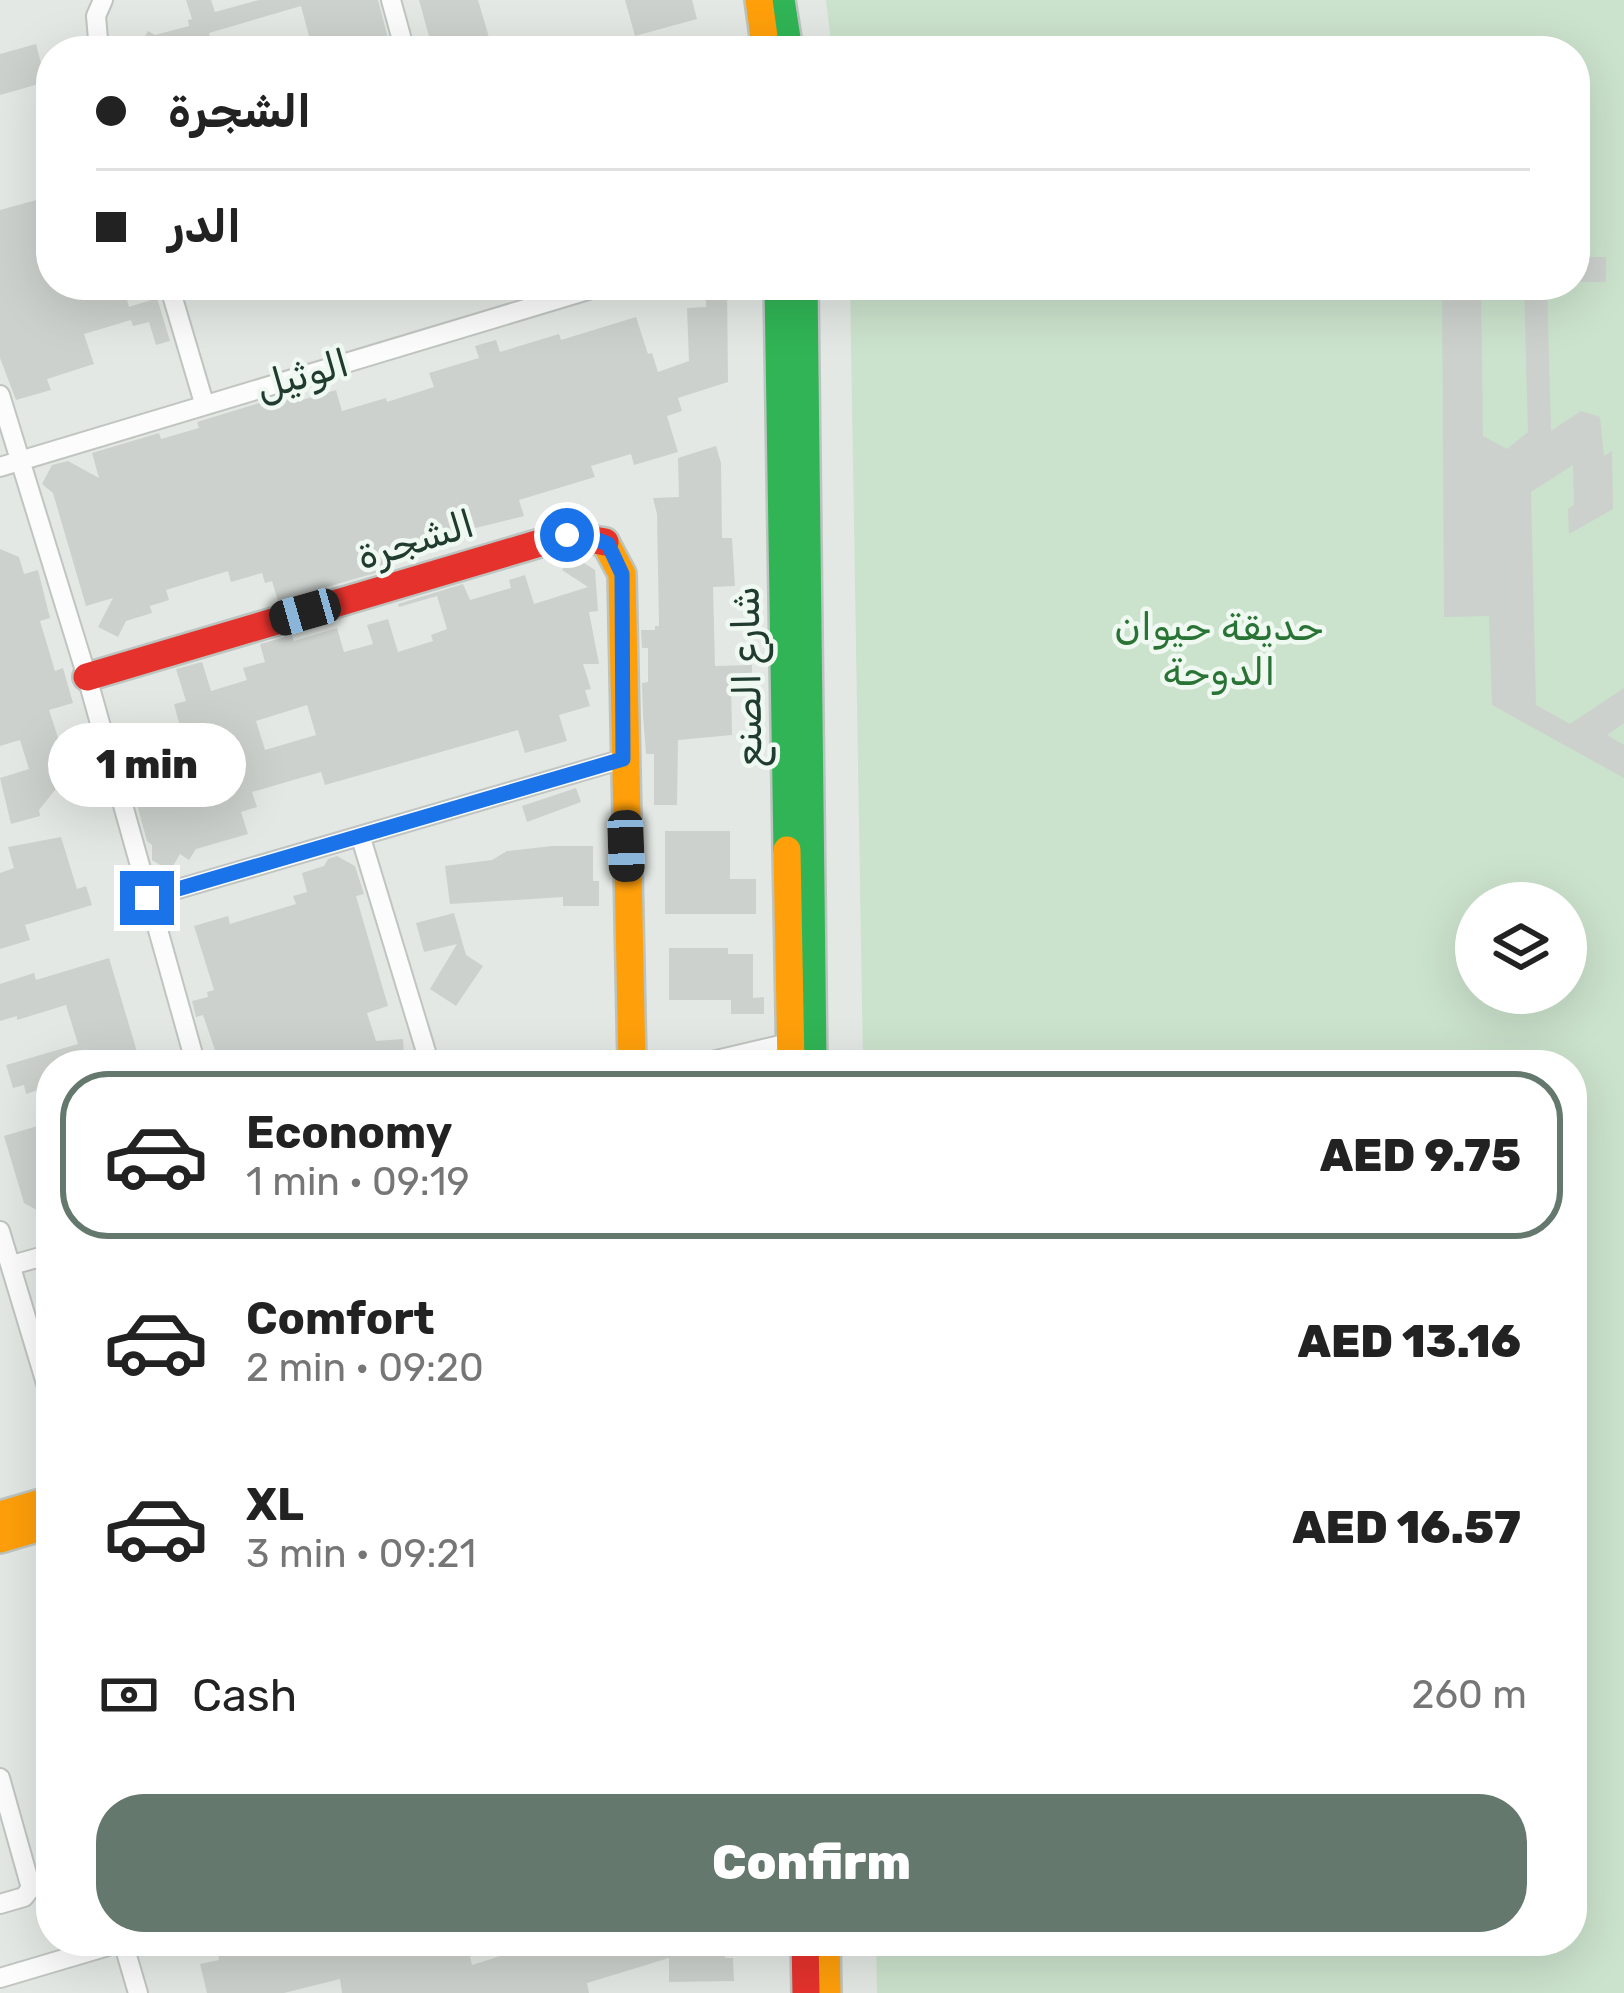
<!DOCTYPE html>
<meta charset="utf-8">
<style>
body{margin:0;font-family:Rubik,"Noto Naskh Arabic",sans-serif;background:#f2f2f2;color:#222;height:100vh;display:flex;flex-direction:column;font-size:45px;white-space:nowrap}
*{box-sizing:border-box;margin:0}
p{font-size:39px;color:#767676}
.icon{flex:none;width:66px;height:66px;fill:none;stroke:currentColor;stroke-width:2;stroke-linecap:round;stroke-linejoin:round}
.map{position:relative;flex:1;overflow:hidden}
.details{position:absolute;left:36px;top:1050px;width:1551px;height:906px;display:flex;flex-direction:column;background:#fff;border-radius:48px;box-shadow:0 12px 48px #0002}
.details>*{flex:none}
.hud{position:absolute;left:36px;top:36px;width:1554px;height:264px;border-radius:48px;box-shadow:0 12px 48px #0002;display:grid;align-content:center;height:264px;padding:0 60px;background:#fff}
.tools{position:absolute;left:1455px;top:882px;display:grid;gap:24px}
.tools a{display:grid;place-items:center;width:132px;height:132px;border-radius:50%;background:#fff;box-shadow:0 12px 48px #0002;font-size:60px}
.end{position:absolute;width:54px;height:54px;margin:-27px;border:15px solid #1a73e8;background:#fff;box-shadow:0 0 0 6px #fff}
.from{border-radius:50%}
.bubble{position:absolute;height:84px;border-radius:42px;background:#fff;box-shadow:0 12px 48px #0002;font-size:39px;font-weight:800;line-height:84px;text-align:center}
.car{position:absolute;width:36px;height:72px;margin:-36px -18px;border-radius:15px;box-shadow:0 0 9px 3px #0007;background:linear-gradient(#222 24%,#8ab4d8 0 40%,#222 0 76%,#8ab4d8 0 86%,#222 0)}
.hud b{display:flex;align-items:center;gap:42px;height:114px;font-size:45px}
.hud b+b{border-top:3px solid #e0e0e0}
.hud i{width:30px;height:30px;background:#222}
ul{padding:21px 0 0;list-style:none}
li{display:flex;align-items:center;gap:36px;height:168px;margin:0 24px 18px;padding:0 36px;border:6px solid transparent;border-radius:48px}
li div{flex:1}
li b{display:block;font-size:45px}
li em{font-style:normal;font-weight:800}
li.selected{border-color:#64786e}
li>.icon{width:108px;height:108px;stroke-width:1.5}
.pay{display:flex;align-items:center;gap:30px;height:132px;padding:0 60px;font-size:45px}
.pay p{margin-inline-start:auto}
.primary-button{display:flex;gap:24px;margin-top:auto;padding:24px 60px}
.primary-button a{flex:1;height:138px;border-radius:48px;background:#64786e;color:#fff;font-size:48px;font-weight:800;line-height:138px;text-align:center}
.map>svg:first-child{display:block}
.green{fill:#cbe2cc;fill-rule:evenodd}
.building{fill:#ccd1cd;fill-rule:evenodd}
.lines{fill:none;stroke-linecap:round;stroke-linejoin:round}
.street-casing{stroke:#c0c5c1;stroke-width:22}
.fast-casing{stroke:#bcc4c0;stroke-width:32}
.slow-casing{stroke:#bcc4c0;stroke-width:32}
.jam-casing{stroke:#bcc4c0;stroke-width:32}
.street{stroke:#fbfcfb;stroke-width:18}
.fast{stroke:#30b455;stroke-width:27}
.slow{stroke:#ff9f0a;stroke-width:27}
.jam{stroke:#e5322d;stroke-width:27}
.route{stroke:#1a73e8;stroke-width:15}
.labels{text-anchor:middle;stroke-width:9;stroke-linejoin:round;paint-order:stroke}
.street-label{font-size:39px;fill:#203c2e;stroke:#f0f8f2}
.park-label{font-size:39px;fill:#297435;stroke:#f0f8f2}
</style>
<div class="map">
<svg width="1624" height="1993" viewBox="0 0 1624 1993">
<rect width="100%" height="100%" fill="#e3e8e4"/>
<path class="green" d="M826 0H1624V1993H877L876 1941H1572V1065H863L850 285H1575V51H832ZM1476 903H1566V993H1476Z"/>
<path class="building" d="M186 0H211L215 12 259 0H378L389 42 373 46 374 51H313L301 6 209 33 214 51H137L148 31 155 35 189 26 188 20 192 19Z
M419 0H478L493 51H433Z
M625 0H692L697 19 635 36Z
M36 44 46 82 0 95V54Z
M51 196V285H123L129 307 157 298 170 341 156 345 149 322 133 326 131 320 84 334 94 364 47 379 51 390 16 400 0 358V210Z
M1575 257H1606V282H1575Z
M706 285H727L728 382 678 398 682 411 667 416 678 452 634 465 631 454 591 466 595 477 519 500 524 516 459 532 460 536 392 558 395 567 389 569 278 601 272 581 265 583 262 573 231 582 228 571 166 590 169 600 150 606 152 613 126 621 118 637 98 627 113 598 86 606 53 493 42 484 52 465 68 461 99 478 92 453 159 433 161 439 199 428 197 422 292 393 295 402 336 390 342 411 386 398 387 402 434 387 429 373 479 358 475 346 496 340 500 352 559 334 561 340 636 317 648 354 652 353 658 372 689 361 687 308 706 307Z
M1524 285H1547L1551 431 1581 411 1600 417 1604 456 1612 451 1613 509 1569 534 1568 509 1574 505 1573 465 1531 492 1536 705 1570 724 1624 688V723L1607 735 1624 745V778L1492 705 1489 616 1444 617 1442 289H1481L1483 436 1507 449 1528 432Z
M716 446 721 463 722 538H732L735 586 713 587 715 666 752 665V681H731L732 735 678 740 677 805H654V754H646L643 716 642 683 648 682V648H642L641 630H655V626H659L657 514 653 498 679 497 678 458Z
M0 549 19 557 24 574 38 570 50 618 40 621 55 671 63 668 73 703 49 710 62 750 70 748 75 765 39 810 40 816 11 824 0 778 29 769 20 740 0 746Z
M571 555 595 570 598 611 589 612 599 664H583L591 689 585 690 590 706 559 715 567 741 525 753 518 730 325 785 321 772 252 792 257 807 241 812 248 834 196 849 189 860 180 854 170 871 152 860V845L147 841 130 779 138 777 124 733 148 725 150 732 179 723 174 704 186 701 176 669 202 662 211 691 247 680 243 668 265 662 260 644 292 635 294 641 337 628 344 652 373 644 367 625 388 619 398 652 433 641 431 635 447 629 437 596 399 607 398 604 463 584 470 600 511 588 509 580 525 575 534 604 588 587 562 570ZM307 705 316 735 265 750 256 721Z
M576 788 581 802 527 822 522 806Z
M665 831H730V879H756V914H665Z
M61 837 77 889 86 886 92 905 25 925 30 940 0 949V873L14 868 8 847Z
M552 846H593V881H599V906H563V897L450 904 445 866 492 860 507 851Z
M337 856 355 866 364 894 356 896 388 1006 367 1013 376 1041 403 1039 404 1055 376 1058 378 1065H220L203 1015 196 1017 192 1001 208 997 207 992 214 990 194 926 228 916 230 924 296 904 293 896 307 892 302 873 324 866 328 859Z
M454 913 466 955 483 966 456 1006 430 989 457 944 424 952 416 923Z
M669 948H728V954H753V998L764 997V1014H731V1000H669Z
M109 958 141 1065H51V1086L26 1094 24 1085 13 1088 6 1065 78 1044 66 1005 17 1020V1016L0 1021V984L34 973 36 980Z
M51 1122V1218L24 1203 4 1136Z
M284 1941H391L392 1947 416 1941H442L444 1949 467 1943 472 1965 507 1954 504 1941H520L523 1952 558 1941H725V1958H733L734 1981 669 1982V1958L587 1983 589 1993H342L340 1979 284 1993H207L200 1964 219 1960 218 1953Z"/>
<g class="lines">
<defs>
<path id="street" d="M391 0 405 51
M99 51 96 16 103 0
M169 285 204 403
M0 395 87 677 196 1065
M0 467 605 285
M361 838 430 1065
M147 898 623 759
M695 1065 801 1040
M0 1231 51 1400
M12 1265 51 1254
M0 1778 31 1888 24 1897 0 1904
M123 1942 138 1993
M0 1978 125 1941"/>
<path id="fast" d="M781 0 789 51
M778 285 787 850
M804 285 813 1065"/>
<path id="slow" d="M759 0 766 51
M605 542 622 574 632 1065
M787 850 791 1065
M0 1515 51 1500
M0 1539 51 1524
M826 1941 827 1993"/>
<path id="jam" d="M87 677 567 535 605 542
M805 1941 806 1993"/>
</defs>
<use href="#street" class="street-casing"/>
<use href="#fast" class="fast-casing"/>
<use href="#slow" class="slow-casing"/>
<use href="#jam" class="jam-casing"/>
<use href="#street" class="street"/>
<use href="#fast" class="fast"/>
<use href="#slow" class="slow"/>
<use href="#jam" class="jam"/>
</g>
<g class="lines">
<path class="route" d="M147 898 623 759 622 574 608 544 590 537 567 535"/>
</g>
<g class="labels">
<g class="street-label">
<text transform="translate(302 374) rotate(-16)" y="14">الوثيل</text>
<text transform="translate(415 539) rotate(-17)" y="14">الشجرة</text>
<text transform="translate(746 676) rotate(-91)" y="14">شارع الصنع</text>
</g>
<g class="park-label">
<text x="1219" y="640">حديقة حيوان<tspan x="1219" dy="45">الدوحة</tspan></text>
</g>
</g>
</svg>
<div class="tools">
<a><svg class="icon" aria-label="layers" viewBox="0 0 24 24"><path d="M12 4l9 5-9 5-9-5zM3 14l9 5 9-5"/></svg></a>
</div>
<i class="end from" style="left:567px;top:535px"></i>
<i class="end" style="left:147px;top:898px"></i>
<div class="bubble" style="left:48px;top:723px;width:198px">1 min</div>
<i class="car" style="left:305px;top:612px;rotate:254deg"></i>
<i class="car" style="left:626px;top:846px;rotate:178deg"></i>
<div class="hud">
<b><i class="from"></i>الشجرة</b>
<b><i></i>الدر</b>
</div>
<section class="details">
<ul>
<li class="selected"><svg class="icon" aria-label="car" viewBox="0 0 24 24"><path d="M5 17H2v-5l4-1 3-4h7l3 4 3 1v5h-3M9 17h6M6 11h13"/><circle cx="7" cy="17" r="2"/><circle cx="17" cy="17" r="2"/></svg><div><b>Economy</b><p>1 min · 09:19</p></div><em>AED 9.75</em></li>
<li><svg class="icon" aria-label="car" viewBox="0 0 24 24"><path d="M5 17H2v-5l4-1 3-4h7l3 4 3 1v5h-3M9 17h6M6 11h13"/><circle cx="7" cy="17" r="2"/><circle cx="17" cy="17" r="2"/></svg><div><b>Comfort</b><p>2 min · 09:20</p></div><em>AED 13.16</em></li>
<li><svg class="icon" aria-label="car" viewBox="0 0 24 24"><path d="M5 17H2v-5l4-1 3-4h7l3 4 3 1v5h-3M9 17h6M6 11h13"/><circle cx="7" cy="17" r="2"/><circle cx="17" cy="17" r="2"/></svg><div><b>XL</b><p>3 min · 09:21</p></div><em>AED 16.57</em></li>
</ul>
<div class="pay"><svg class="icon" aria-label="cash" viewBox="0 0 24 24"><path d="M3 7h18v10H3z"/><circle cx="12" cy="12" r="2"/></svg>Cash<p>260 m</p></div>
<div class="primary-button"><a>Confirm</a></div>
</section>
</div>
